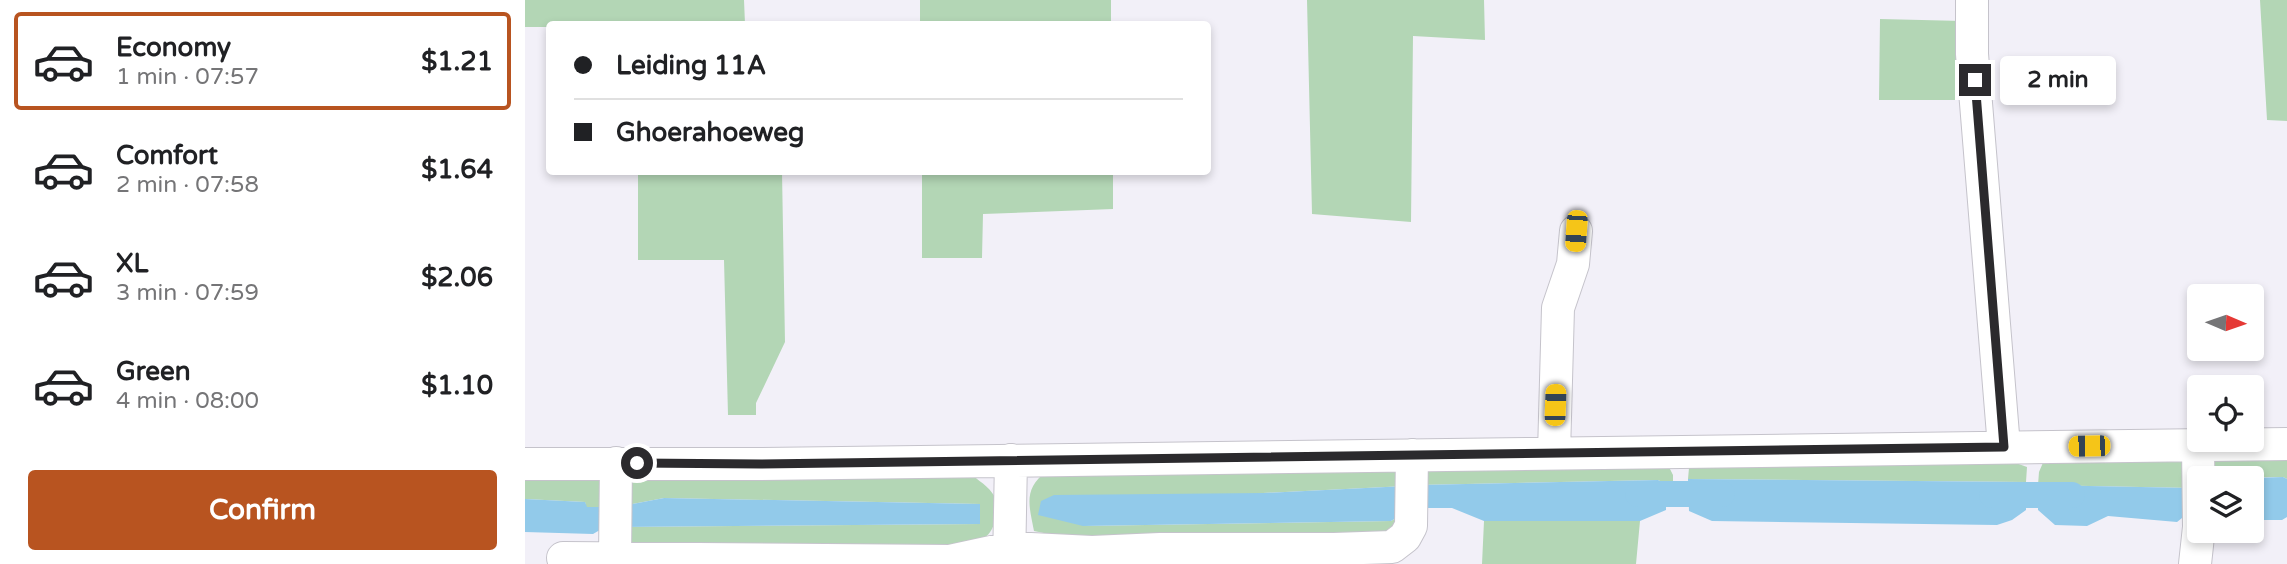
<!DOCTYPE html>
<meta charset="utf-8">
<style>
body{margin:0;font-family:"Varela Round",sans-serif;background:#f6f6f6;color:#202124;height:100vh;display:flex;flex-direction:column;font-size:26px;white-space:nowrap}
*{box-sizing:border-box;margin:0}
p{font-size:23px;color:#757577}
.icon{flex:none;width:38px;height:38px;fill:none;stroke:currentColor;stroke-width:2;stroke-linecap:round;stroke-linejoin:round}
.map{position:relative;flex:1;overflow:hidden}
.sheet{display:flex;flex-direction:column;background:#fff;width:525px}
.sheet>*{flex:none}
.hud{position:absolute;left:21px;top:21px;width:665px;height:154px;border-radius:7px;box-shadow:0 4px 10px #0003;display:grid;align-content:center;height:154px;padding:0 28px;background:#fff}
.needle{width:46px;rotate:92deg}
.fabs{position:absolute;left:1662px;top:284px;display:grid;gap:14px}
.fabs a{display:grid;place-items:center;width:77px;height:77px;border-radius:7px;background:#fff;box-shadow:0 4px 10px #0003;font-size:35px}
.end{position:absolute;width:32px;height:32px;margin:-16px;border:9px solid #2b2a2d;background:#fff;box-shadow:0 0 0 4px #fff}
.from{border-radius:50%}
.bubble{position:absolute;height:49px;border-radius:7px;background:#fff;box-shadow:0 4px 10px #0003;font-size:23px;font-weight:800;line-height:49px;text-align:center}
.car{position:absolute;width:21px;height:42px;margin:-21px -10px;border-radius:9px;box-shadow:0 0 5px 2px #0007;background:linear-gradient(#f5c518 24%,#345 0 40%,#f5c518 0 76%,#345 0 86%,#f5c518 0)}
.hud b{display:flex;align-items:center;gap:24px;height:66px;font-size:26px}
.hud b+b{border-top:2px solid #e0e0e0}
.hud i{width:18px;height:18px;background:#202124}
ul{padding:12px 0 0;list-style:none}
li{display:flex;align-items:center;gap:21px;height:98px;margin:0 14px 10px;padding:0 14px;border:4px solid transparent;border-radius:7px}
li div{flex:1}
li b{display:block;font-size:26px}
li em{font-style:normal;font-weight:800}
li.on{border-color:#b85420}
li>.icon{width:63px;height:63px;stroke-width:1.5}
.button{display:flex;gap:14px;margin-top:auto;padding:14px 28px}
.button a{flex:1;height:80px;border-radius:7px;background:#b85420;color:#fff;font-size:28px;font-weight:800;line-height:80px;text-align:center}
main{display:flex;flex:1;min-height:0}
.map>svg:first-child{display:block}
.green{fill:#b3d6b5}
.water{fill:#92caea}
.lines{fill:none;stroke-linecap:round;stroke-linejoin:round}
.canal{stroke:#92caea;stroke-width:26}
.minor-casing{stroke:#c5c3cb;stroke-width:34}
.minor{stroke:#fff;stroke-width:32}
.route{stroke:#2b2a2d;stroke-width:9}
</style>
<main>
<section class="sheet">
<ul>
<li class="on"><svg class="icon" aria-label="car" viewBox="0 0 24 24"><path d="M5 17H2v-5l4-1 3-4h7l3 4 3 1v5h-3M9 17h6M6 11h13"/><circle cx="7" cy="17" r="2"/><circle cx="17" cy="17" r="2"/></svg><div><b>Economy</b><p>1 min · 07:57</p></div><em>$1.21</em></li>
<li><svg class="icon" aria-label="car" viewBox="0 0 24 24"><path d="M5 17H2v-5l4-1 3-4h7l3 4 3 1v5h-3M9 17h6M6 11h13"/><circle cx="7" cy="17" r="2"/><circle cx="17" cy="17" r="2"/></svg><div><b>Comfort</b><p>2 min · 07:58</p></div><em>$1.64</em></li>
<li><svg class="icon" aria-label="car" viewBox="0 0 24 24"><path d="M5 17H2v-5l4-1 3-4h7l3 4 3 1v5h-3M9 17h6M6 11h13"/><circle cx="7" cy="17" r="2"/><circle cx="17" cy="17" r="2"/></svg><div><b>XL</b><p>3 min · 07:59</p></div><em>$2.06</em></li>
<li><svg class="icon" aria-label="car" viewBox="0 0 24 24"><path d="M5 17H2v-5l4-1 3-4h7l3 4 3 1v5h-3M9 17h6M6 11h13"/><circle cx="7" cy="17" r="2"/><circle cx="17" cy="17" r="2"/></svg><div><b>Green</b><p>4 min · 08:00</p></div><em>$1.10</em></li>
</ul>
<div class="button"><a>Confirm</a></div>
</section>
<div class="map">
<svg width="1762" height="564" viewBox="0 0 1762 564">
<rect width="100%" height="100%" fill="#f2f0f8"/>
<path class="green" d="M0 0H219L220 24H24V27H0Z
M395 0H586V24H395Z
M782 0H959L960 40 888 36 886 222 787 214Z
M1735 0H1762V121L1742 120Z
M1355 19 1438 21 1443 100H1354Z
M113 172H257L260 342 231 403V415H203L199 260H113Z
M397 172H588V209L458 214 457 258H397Z
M1520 458H1661L1667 488 1513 485 1514 472Z
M1683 460 1762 461V479L1758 477 1682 478Z
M1170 462H1488L1502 467 1501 482 1163 479 1164 468Z
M1143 465 1148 475V487L1133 480 893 485 898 468Z
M869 467 881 486 738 493 558 526 866 521 881 512 870 539 563 542 509 531C504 505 498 489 522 471Z
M99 474 448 476C456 482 468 490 471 500 471 502 471 510 471 511 470 536 458 541 436 548H98L96 527 455 524V504L139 498 97 506Z
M0 476 75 477 80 507H61L60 502 0 499Z
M959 521H1115L1111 564H957Z"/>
<path class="water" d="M1758 477 1762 479V517L1757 520H1727V478Z
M1163 479 1501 482V510L1487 520 1472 525 1187 521 1164 511Z
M1133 480 1148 487 1149 501 1141 503V510L1115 521H959L927 508H892L893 485Z
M1513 485 1667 488V510L1652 522 1583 516 1562 526 1530 525 1513 510Z
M881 486V512L866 521 558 526 513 515 516 501 529 495 738 493Z
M139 498 455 504V524L96 527 97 506Z
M0 499 60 502 62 507H80V527L68 534 0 532Z"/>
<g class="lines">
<path class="canal" d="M1113 494H1197
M1467 495H1547"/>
<defs>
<path id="minor" d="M1447 0V54L1479 447
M1029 453 1033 308 1048 264 1051 231
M0 464H236L1762 444
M38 558 425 561 485 548 567 552 635 549H809L867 547 880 537 886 526 887 455
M90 559 91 463
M484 564 486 460
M1670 564 1674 527 1673 445"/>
</defs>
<use href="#minor" class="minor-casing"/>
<use href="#minor" class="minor"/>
</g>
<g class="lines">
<path class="route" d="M112 463 236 464 1479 447 1450 80"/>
</g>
</svg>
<div class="fabs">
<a><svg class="needle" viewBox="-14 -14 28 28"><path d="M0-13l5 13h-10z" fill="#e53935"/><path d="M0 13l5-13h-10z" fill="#757577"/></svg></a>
<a><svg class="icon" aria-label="locate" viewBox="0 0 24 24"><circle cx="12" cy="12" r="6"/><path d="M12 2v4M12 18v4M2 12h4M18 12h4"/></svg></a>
<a><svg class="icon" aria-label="layers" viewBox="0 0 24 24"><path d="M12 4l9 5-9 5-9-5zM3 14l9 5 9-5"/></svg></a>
</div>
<i class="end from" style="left:112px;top:463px"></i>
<i class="end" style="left:1450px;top:80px"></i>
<div class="bubble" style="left:1475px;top:56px;width:116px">2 min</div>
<i class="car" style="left:1051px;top:231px;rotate:184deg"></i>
<i class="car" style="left:1030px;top:405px;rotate:2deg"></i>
<i class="car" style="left:1564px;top:446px;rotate:269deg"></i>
<div class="hud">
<b><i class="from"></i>Leiding 11A</b>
<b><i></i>Ghoerahoeweg</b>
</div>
</div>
</main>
